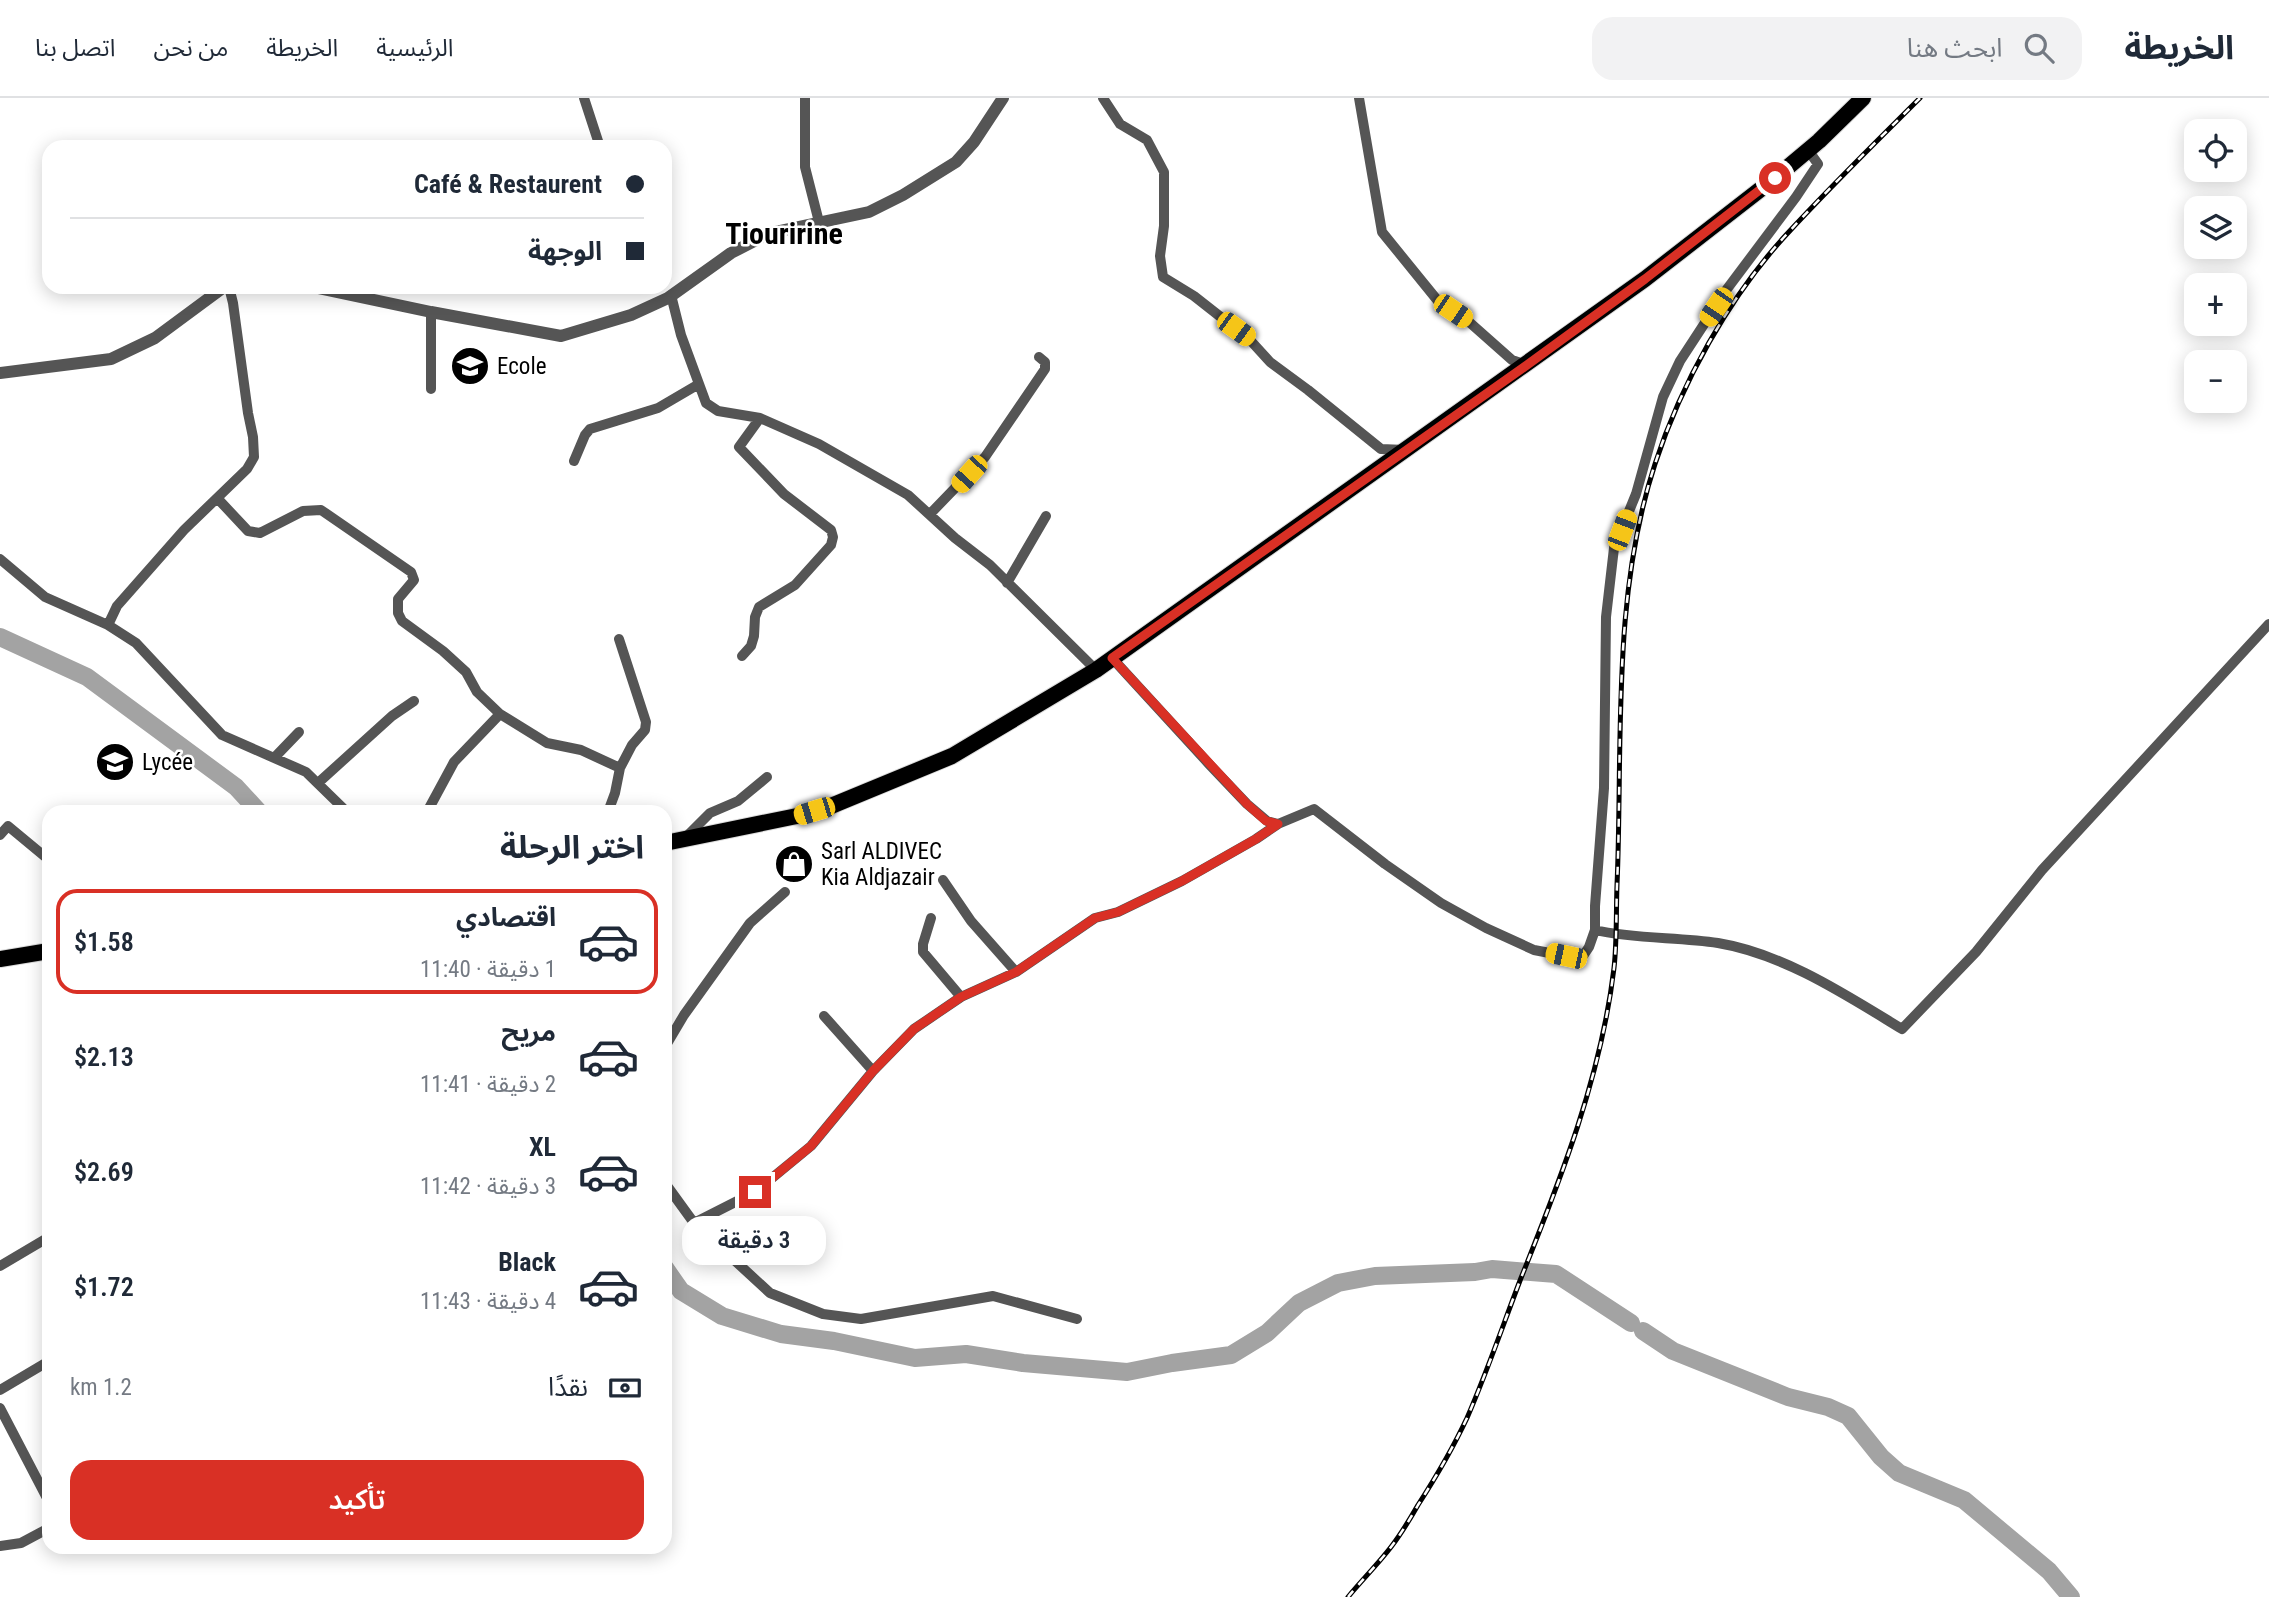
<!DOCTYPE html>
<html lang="ar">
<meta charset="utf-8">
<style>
body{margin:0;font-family:"Roboto Condensed","Noto Sans Arabic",sans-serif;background:#f2f2f3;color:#1f2937;direction:rtl;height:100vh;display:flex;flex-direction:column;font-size:26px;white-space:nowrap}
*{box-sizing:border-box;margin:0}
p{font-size:23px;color:#747a83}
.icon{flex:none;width:38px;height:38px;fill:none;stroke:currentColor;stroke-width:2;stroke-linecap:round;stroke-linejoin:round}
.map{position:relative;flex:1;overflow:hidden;direction:ltr}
.panel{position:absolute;left:42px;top:707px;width:630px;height:749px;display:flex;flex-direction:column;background:#fff;border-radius:21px;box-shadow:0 4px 18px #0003;direction:rtl}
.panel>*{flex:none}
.guide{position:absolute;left:42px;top:42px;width:630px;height:154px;border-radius:21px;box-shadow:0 4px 18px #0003;direction:rtl;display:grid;align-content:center;height:154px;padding:0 28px;background:#fff}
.controls{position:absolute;left:2184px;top:21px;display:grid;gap:14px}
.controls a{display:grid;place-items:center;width:63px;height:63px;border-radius:14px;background:#fff;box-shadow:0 4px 18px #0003;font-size:35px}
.end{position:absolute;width:32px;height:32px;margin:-16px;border:9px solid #d93025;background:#fff;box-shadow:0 0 0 4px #fff}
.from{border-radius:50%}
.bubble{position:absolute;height:49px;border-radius:21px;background:#fff;box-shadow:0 4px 18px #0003;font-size:23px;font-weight:600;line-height:49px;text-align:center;direction:rtl}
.car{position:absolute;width:21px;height:42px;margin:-21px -10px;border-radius:9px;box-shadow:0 0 5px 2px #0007;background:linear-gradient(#f5c518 24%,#345 0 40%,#f5c518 0 76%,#345 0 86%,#f5c518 0)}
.guide b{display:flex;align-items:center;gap:24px;height:66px;font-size:26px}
.guide b+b{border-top:2px solid #e0e1e3}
.guide i{width:18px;height:18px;background:#1f2937}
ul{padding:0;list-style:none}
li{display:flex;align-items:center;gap:21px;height:105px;margin:0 14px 10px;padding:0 14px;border:4px solid transparent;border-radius:21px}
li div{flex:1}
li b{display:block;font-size:26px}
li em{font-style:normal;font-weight:600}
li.current{border-color:#d93025}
li>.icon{width:63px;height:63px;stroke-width:1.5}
h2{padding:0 28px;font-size:32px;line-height:84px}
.pay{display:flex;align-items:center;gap:18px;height:77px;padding:0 28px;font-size:26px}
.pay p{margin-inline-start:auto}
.action{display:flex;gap:14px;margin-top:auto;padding:14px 28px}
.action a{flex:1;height:80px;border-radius:21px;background:#d93025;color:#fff;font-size:28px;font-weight:600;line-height:80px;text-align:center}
header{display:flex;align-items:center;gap:42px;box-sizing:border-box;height:98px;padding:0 35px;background:#fff;border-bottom:2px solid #e0e1e3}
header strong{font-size:33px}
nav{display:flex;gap:38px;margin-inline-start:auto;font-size:24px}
.search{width:490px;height:63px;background:#f2f2f3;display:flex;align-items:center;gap:18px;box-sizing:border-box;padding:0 24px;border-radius:21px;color:#747a83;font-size:26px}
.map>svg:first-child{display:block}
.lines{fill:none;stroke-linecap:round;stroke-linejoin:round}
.river{stroke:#a3a3a3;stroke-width:18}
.primary-casing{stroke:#dbdbdb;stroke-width:18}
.minor{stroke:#555;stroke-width:10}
.tertiary{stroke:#555;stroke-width:12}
.primary{stroke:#000;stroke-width:16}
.rail-casing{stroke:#000;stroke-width:5}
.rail{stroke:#fff;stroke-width:2.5;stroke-dasharray:8;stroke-linecap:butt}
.route{stroke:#d93025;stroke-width:9}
.labels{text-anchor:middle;stroke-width:5;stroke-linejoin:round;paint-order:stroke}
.poi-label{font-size:23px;fill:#000;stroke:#fff;text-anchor:start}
.district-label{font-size:30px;font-weight:bold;fill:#000;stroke:#fff}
</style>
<header>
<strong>الخريطة</strong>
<div class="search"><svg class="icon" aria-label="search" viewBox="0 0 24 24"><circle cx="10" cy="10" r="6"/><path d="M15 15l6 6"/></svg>ابحث هنا</div>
<nav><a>الرئيسية</a><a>الخريطة</a><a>من نحن</a><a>اتصل بنا</a></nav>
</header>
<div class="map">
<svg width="2269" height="1499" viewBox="0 0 2269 1499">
<rect width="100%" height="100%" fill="#fff"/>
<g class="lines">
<path class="river" d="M0 539 87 579 236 689 259 714
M665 1170 681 1193 722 1218 781 1236 834 1243 915 1260 966 1256 1023 1265 1127 1274 1172 1265 1231 1257 1267 1235 1299 1205 1338 1185 1375 1178 1475 1174 1492 1171 1556 1176 1631 1225
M1643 1233 1673 1253 1788 1299 1828 1309 1848 1318 1881 1359 1899 1375 1964 1402 2049 1473 2071 1499"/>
<defs>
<path id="primary" d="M665 745 797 718 831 708 952 658 1096 572 1645 181 1775 80 1819 43 1863 0
M0 861 49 853"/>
</defs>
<use href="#primary" class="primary-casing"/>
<path class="minor" d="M584 0 600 49
M805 0V69L819 124
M1103 0 1120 26 1147 42 1164 74V128L1160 158 1163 179 1194 198 1250 242 1270 264 1308 292 1381 351 1405 352
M1359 0 1382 134 1438 203 1468 223 1512 262 1527 267
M671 197 681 237 706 305 718 313 760 320 819 346 908 397 955 440 990 467 1096 572
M431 291V214
M574 363 585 337 590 331 658 310 699 286
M218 401 248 433 260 435 303 413 321 412 411 474 414 482 398 501V515L402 523 443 553 466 574 477 594 500 616 547 645 581 652 620 670 615 695 608 714
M930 416 985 359 1045 271V264L1039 259
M0 461 45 499 108 527 136 545 222 637 306 674 347 714
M1007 485 1046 418
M108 527 117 508 184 432 247 371 254 359 253 339 248 315 233 205 229 189
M619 541 646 624 645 632 632 647 620 670
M742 558 751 548 754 538 755 519 759 509 795 487 831 447 833 439 831 432 784 396 739 349 760 320
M1112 560 1209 666 1247 706 1267 723 1278 726 1314 711 1385 766 1441 805 1486 830 1534 852 1581 861 1589 849 1595 832V808L1604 690 1606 519 1614 450 1636 396 1663 299 1680 263 1727 191 1796 99 1818 66 1808 52
M274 660 299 634
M318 685 392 618 414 603
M427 714 454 664 500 616
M0 737 8 728 49 762
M687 738 710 715 738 703 767 679
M943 782 971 823 1016 874
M931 820 923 846V854L961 899
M1595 832C1633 841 1678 839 1718 845 1784 856 1846 897 1902 931L1976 854 2042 772 2269 526
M824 918 873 973
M665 949 684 917 750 825 785 794
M665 1085 694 1125 770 1195 823 1216 861 1221 993 1198 1077 1221
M694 1125 755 1094 811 1048 873 973 914 931 961 899 1016 874 1095 820 1118 814 1182 783 1256 741 1278 726
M0 1168 49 1139
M0 1292 49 1263
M0 1310 49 1404
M0 1448 21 1445 49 1430"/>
<path class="tertiary" d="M313 189 431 214 561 238 631 217 668 200 731 155 770 135 869 114 903 97 956 64 974 44 1003 0
M0 275 111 261 155 240 224 189"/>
<use href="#primary" class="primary"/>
<defs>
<path id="rail" d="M1348 1499C1362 1482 1378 1466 1391 1449 1401 1436 1410 1421 1418 1407 1436 1379 1453 1350 1467 1320 1487 1274 1503 1227 1521 1180 1561 1080 1601 979 1614 870 1617 843 1616 815 1617 787 1623 649 1611 500 1655 366 1681 286 1729 199 1786 137 1829 90 1875 45 1920 0"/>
</defs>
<use href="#rail" class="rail-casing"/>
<use href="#rail" class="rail"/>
</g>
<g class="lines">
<path class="route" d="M755 1094 811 1048 873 973 914 931 961 899 1016 874 1095 820 1118 814 1182 783 1256 741 1278 726 1266 723 1247 706 1112 560 1527 267 1645 181 1775 80"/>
</g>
<defs>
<symbol id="school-disc" viewBox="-11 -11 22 22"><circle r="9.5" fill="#000" stroke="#fff"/><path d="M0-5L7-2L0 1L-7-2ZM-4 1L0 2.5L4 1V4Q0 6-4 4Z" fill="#fff"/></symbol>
<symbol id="shop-disc" viewBox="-11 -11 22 22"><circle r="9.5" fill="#000" stroke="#fff"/><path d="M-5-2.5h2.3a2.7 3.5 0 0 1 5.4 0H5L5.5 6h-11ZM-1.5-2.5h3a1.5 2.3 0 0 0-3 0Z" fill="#fff"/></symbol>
</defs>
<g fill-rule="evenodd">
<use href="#school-disc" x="448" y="246" width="44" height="44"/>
<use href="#school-disc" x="93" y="642" width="44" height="44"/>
<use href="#shop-disc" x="772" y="744" width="44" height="44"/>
</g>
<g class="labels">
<g class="poi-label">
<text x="497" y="276">Ecole</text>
<text x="142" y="672">Lycée</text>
<text x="821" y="761">Sarl ALDIVEC<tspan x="821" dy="26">Kia Aldjazair</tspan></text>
</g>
<g class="district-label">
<text x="784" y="146">Tiouririne</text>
</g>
</g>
</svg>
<div class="controls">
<a><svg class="icon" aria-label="locate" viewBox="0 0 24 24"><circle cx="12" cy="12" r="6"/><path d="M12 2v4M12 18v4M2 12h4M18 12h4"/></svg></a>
<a><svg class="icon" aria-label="layers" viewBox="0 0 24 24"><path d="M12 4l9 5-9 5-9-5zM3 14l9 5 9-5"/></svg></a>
<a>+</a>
<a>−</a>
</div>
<i class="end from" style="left:1775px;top:80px"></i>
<i class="end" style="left:755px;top:1094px"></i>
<div class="bubble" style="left:682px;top:1118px;width:144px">3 دقيقة</div>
<i class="car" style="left:1716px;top:209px;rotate:214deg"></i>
<i class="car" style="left:1453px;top:213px;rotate:124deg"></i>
<i class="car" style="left:1236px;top:231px;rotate:126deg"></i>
<i class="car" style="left:969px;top:376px;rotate:222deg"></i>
<i class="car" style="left:1622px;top:432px;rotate:21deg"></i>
<i class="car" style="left:814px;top:713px;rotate:253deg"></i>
<i class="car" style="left:1566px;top:858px;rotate:282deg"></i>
<div class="guide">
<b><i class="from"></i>Café &amp; Restaurent</b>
<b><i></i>الوجهة</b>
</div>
<section class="panel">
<h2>اختر الرحلة</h2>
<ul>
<li class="current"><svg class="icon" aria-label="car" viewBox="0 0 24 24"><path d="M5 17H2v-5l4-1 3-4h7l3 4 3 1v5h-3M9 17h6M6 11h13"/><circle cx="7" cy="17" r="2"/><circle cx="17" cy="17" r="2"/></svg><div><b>اقتصادي</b><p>1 دقيقة · 11:40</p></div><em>$1.58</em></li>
<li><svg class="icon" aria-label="car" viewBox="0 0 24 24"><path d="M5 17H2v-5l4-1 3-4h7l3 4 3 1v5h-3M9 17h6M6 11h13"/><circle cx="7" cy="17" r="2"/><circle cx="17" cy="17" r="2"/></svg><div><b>مريح</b><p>2 دقيقة · 11:41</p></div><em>$2.13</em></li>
<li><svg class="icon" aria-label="car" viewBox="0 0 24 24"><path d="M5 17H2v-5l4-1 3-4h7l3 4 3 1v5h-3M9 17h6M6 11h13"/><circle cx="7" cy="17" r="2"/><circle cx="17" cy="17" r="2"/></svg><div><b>XL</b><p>3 دقيقة · 11:42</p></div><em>$2.69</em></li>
<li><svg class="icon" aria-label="car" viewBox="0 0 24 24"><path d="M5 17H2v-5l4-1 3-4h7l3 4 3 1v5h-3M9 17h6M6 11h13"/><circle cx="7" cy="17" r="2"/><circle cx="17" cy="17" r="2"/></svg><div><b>Black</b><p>4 دقيقة · 11:43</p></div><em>$1.72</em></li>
</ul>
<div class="pay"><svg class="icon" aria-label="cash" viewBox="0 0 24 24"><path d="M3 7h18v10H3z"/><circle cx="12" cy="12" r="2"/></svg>نقدًا<p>1.2 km</p></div>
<div class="action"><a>تأكيد</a></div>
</section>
</div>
